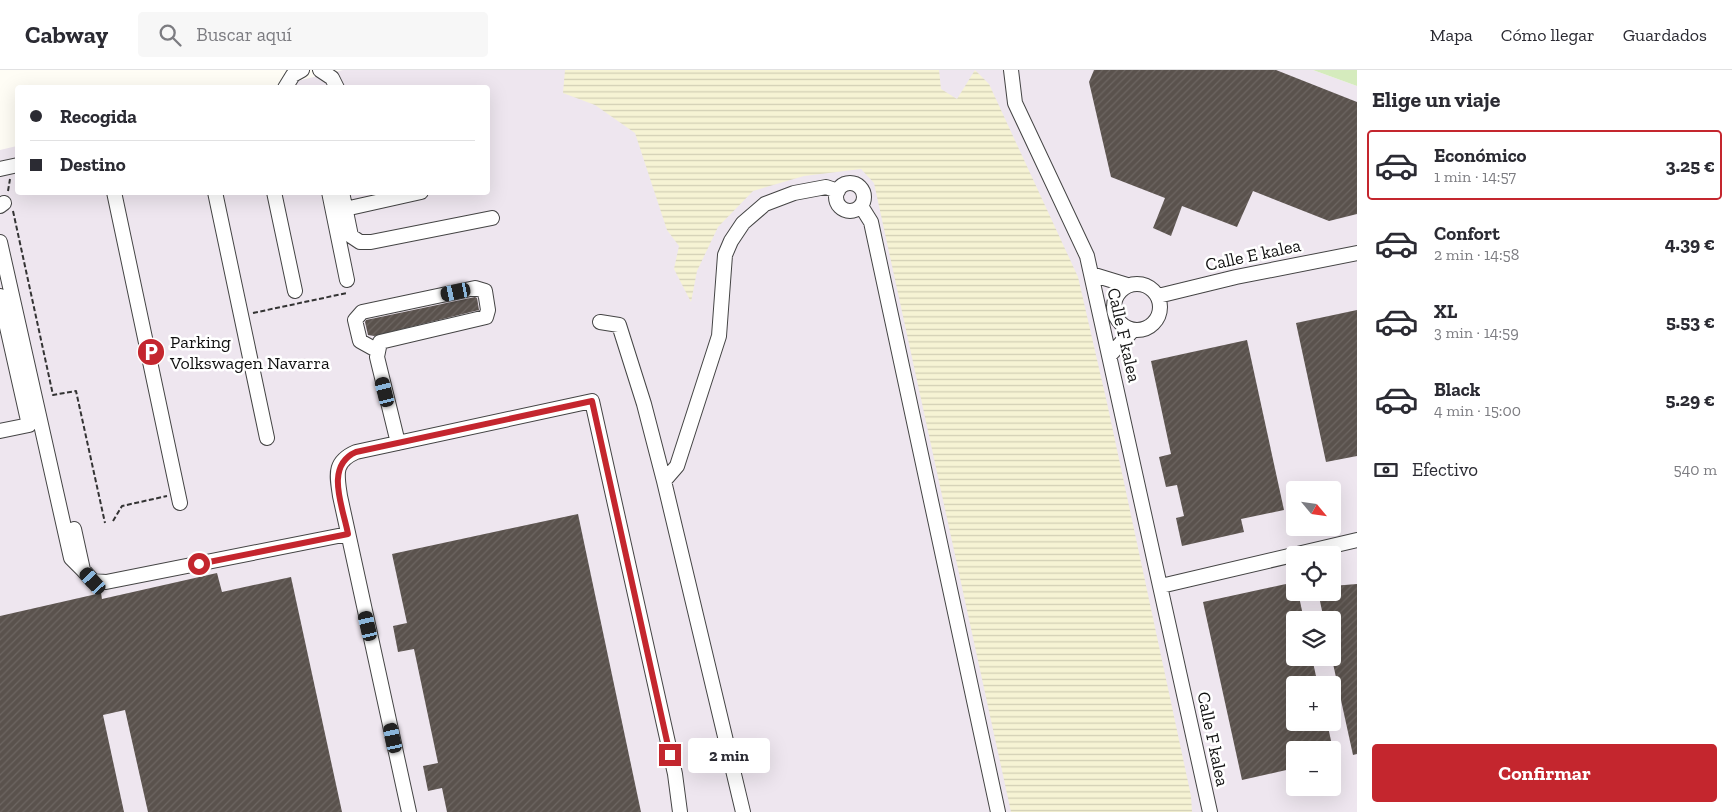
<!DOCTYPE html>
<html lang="es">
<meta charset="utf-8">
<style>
body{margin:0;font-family:"Zilla Slab",serif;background:#f7f7f7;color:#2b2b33;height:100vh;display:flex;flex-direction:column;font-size:19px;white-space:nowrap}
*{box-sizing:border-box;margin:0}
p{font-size:16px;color:#7c7c81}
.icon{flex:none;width:28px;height:28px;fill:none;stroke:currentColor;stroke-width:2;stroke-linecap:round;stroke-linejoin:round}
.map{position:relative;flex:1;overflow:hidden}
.drawer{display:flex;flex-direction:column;background:#fff;width:375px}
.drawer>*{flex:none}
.banner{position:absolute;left:15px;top:15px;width:475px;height:110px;border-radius:5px;box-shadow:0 5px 20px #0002;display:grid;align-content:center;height:110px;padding:0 15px;background:#fff}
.needle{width:32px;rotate:119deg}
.controls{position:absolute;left:1286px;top:411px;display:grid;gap:10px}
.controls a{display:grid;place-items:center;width:55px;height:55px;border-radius:5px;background:#fff;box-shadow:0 5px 20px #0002;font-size:25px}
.end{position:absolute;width:22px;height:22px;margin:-11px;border:6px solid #c4262e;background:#fff;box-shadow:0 0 0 2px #fff}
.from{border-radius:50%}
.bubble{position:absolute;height:35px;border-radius:5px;background:#fff;box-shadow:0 5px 20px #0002;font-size:16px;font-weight:700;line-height:35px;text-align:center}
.car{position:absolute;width:15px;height:30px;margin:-15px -8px;border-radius:6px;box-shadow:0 0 4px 1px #0007;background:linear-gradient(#222 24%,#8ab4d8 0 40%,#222 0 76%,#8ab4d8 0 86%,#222 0)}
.banner b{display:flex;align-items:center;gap:18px;height:48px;font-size:19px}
.banner b+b{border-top:1px solid #e1e1e2}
.banner i{width:12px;height:12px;background:#2b2b33}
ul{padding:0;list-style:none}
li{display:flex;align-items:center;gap:15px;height:70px;margin:0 10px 8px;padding:0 5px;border:2px solid transparent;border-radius:5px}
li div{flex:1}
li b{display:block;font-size:19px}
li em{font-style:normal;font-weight:700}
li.selected{border-color:#c4262e}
li>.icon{width:45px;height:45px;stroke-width:1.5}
h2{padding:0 15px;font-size:22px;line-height:60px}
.pay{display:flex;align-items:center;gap:12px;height:55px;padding:0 15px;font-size:19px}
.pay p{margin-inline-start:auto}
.primary-button{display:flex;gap:10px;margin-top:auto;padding:10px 15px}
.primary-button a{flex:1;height:58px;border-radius:5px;background:#c4262e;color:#fff;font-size:20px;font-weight:700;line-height:58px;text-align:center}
header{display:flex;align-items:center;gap:30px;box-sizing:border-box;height:70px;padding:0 25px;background:#fff;border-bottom:1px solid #e1e1e2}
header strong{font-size:24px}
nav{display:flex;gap:28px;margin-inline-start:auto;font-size:18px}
.search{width:350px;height:45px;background:#f7f7f7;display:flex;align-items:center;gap:12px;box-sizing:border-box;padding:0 18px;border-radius:5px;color:#7c7c81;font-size:19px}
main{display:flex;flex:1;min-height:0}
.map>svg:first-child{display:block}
.industrial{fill:#eee6ef;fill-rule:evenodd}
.farmland{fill:url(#farmland-rules)}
.grass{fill:#d5ebbd}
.building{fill:url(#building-hatch)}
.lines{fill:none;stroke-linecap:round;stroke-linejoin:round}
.minor-casing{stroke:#444;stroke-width:16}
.path{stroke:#333;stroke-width:2;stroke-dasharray:5 2.5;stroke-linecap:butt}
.minor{stroke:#fff;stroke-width:14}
.route{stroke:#c4262e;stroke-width:6}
.labels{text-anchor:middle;stroke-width:5;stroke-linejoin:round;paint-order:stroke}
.street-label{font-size:18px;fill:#111;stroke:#fff}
.poi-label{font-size:18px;fill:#111;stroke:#fff;text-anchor:start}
</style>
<header>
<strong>Cabway</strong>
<div class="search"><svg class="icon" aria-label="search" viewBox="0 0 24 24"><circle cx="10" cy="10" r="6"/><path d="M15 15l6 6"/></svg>Buscar aquí</div>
<nav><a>Mapa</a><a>Cómo llegar</a><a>Guardados</a></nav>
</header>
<main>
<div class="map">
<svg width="1357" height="742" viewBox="0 0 1357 742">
<defs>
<pattern id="farmland-rules" width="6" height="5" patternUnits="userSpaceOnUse" patternTransform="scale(1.25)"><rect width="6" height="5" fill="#f6f3d4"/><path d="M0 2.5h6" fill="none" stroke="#d2cfb5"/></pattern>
<pattern id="building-hatch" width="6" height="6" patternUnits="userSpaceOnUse" patternTransform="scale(1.25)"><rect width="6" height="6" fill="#5a524d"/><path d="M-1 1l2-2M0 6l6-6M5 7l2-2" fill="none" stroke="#6d6662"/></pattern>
</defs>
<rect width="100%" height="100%" fill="#fffdf5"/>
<path class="industrial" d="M343 0H1313L1357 16V742H0V80L17 76 18 122H488V18L272 17ZM1295 420H1332V458H1295ZM1295 485H1332V522H1295ZM1295 550H1332V588H1295ZM1295 615H1332V652H1295ZM1295 680H1332V718H1295Z"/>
<path class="farmland" d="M565 0H939L941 19 957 29 975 0 989 14 1078 207 1107 333 1191 726 1192 742H1011L874 113 861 99 804 106 753 121 718 157 697 201 691 232 674 199 679 176 667 160 635 63 595 35 563 23Z"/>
<path class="grass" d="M1313 0H1357V16Z"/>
<path class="building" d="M1094 0H1276L1357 32V144L1329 151 1253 121 1237 157 1182 136 1171 166 1153 158 1165 128 1111 107 1089 12Z
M475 227 477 228 479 240 374 266 368 265 365 252 366 250Z
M1357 240V386L1326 392 1296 253Z
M1247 270 1284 440 1241 449 1244 462 1182 476 1176 448 1184 446 1177 415 1166 417 1159 387 1171 384 1151 291Z
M578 444 641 742H447L442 718 428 721 423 696 438 693 414 579 398 582 393 556 407 553 392 484Z
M217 503 222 522 291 507 342 742H148L125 640 103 645 124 742H0V546L101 523 102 529Z
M1295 512V522H1298L1304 550H1295V588H1312L1318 615H1295V652H1327L1333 680H1295V698L1242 710 1203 532Z
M1357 514V684L1353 685 1332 589V550H1324L1318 522H1332V516Z"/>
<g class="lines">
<defs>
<path id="minor" d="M320 0 332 8 337 18
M1011 0 1015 33 1087 186 1210 742
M285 18 293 5 302 0
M0 99 18 95
M836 127a14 14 0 1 1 28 0a14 14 0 1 1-28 0Z
M114 122 180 433
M215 122 267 368
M274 122 295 221
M329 122 347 210
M342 122 351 166 360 172H371L492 148
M0 136 4 133
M861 136 871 152 998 742
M345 139 421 122
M0 172 71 488 83 500
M1091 204 1127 215
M1114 237a23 23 0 1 1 46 0a23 23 0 1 1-46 0Z
M0 226 29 355 0 361
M1158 226 1236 207 1357 183
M600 252 619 255 644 334 664 411 743 742
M378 281 360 271 355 250 362 242 475 218 485 221 488 240 486 247 380 272 377 287 398 373
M1110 285 1133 260
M664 411 677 396 719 266 725 185 731 171 743 153 765 134 794 123 826 117 838 121
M74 459 83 500 93 511 106 512 348 464
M1161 516 1357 470
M409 742 340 426C337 405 333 392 356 382L592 331 675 704 680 742"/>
</defs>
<use href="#minor" class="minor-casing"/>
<path class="path" d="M8 121 10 109
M13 141 53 325 76 321 105 453
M253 243 347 223 346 222
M113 451 122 436 167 426"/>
<use href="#minor" class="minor"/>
</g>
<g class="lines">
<path class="route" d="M199 494 348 464C343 437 324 396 356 382L592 331 670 685"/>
</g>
<defs>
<symbol id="parking-disc" viewBox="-11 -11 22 22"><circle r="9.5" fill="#c4262e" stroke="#fff"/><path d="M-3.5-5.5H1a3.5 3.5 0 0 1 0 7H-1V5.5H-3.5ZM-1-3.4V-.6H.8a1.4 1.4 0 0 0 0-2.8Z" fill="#fff"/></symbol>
</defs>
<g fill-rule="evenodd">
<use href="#parking-disc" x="135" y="266" width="32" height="32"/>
</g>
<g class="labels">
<g class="street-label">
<text transform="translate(1253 185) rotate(-12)" y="6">Calle E kalea</text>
<text transform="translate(1124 265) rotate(77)" y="6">Calle F kalea</text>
<text transform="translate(1213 669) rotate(78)" y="6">Calle F kalea</text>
</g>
<g class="poi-label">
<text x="170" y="278">Parking<tspan x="170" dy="21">Volkswagen Navarra</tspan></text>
</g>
</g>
</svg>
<div class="controls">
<a><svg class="needle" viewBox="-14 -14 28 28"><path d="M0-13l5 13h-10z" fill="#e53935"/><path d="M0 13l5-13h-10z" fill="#7c7c81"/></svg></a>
<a><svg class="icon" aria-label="locate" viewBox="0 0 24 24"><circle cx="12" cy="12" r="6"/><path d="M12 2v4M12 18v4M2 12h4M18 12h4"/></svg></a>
<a><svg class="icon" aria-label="layers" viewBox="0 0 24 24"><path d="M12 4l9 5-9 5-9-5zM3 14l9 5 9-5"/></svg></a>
<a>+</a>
<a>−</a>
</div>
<i class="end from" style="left:199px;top:494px"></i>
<i class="end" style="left:670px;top:685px"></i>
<div class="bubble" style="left:688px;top:668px;width:82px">2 min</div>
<i class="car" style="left:456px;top:222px;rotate:258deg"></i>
<i class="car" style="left:385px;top:322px;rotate:346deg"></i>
<i class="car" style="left:93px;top:511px;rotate:318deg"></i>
<i class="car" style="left:368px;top:556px;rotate:347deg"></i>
<i class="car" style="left:393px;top:668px;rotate:348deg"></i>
<div class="banner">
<b><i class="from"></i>Recogida</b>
<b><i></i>Destino</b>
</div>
</div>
<section class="drawer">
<h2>Elige un viaje</h2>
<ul>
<li class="selected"><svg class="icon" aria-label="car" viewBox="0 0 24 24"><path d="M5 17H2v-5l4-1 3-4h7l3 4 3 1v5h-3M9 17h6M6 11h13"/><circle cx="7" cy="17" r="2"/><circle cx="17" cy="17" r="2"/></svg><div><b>Económico</b><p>1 min · 14:57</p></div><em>3.25 €</em></li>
<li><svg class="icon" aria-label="car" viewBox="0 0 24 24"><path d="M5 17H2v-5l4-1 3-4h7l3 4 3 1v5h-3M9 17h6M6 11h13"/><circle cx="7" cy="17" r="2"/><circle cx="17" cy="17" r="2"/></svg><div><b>Confort</b><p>2 min · 14:58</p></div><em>4.39 €</em></li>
<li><svg class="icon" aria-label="car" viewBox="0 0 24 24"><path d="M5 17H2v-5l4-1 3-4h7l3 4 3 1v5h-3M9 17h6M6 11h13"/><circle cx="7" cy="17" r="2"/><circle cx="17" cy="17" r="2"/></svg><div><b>XL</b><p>3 min · 14:59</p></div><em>5.53 €</em></li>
<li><svg class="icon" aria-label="car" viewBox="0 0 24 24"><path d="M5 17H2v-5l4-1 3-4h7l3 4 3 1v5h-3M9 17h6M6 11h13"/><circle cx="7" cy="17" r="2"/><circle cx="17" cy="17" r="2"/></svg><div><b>Black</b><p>4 min · 15:00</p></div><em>5.29 €</em></li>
</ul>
<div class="pay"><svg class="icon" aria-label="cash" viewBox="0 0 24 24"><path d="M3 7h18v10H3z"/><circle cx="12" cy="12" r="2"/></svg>Efectivo<p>540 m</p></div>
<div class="primary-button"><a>Confirmar</a></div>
</section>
</main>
